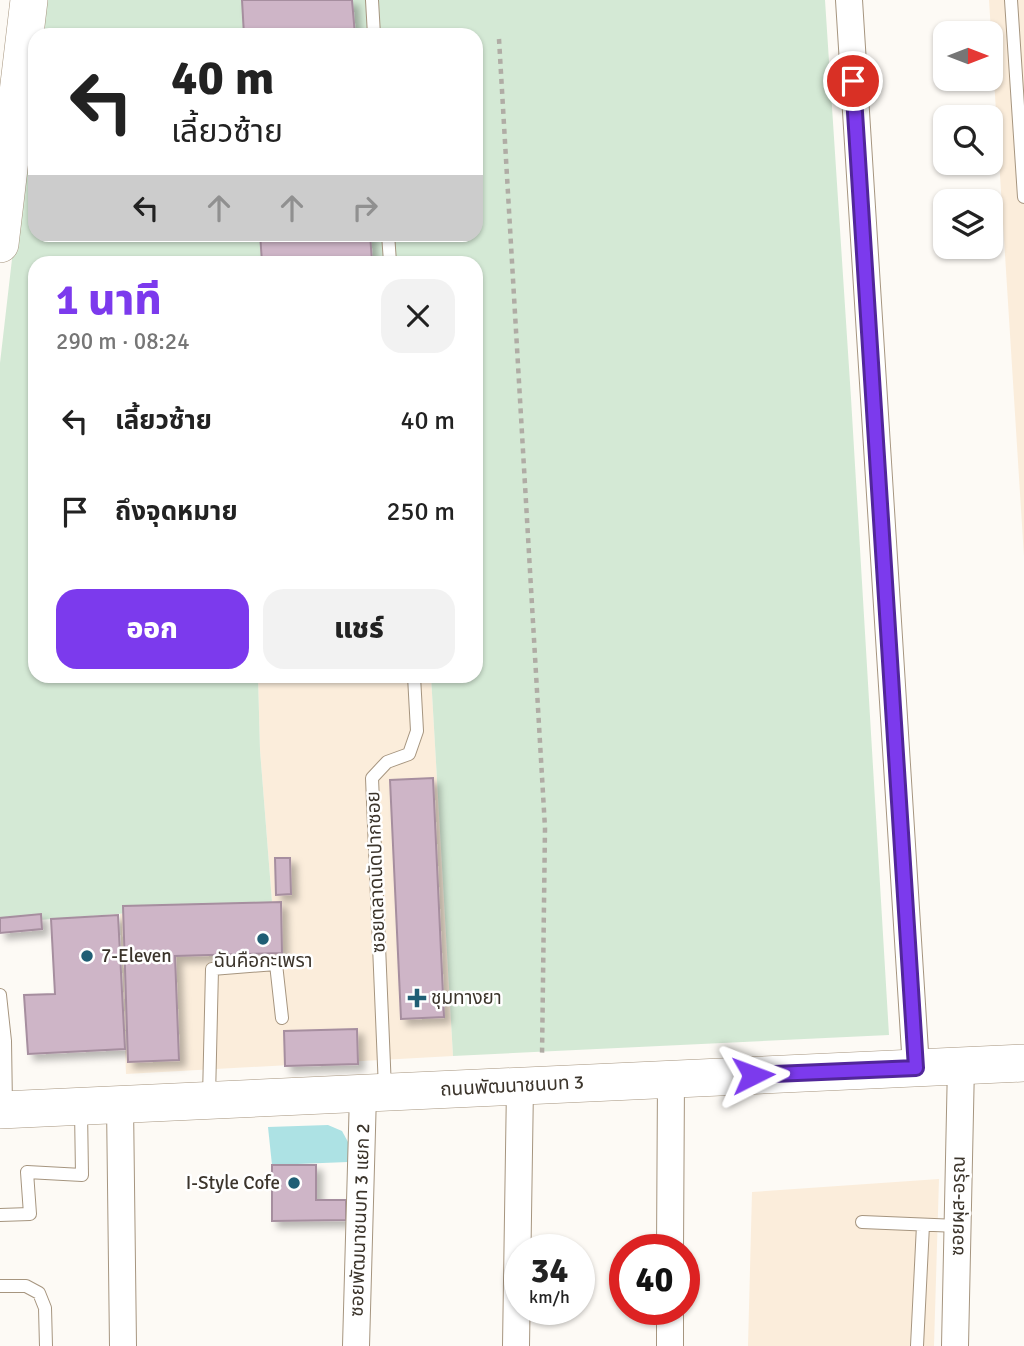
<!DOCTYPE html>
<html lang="th">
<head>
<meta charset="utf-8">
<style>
  :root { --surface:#fff; --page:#f2f2f2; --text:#222; --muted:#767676; --accent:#7c3aed }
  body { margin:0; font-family:Signika,"Noto Sans Thai",sans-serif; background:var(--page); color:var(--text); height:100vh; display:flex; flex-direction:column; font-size:26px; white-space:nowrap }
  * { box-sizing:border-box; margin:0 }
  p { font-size:23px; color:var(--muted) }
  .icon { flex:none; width:38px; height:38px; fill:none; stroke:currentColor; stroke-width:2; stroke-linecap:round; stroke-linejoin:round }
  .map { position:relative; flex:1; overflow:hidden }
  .details { position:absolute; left:28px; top:256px; width:455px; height:427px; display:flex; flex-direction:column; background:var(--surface); border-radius:21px; box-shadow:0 2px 5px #0004 }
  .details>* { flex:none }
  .guide { position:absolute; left:28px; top:28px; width:455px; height:214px; border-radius:21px; box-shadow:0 2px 5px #0004; background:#fff; color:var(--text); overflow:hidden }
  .needle { width:46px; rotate:90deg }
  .tools { position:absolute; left:933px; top:21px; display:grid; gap:14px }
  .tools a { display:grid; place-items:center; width:70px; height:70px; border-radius:14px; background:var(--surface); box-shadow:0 2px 5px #0004; font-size:35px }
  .speed { position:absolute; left:504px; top:1234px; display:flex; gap:14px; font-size:35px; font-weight:700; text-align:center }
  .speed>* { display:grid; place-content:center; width:91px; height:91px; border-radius:50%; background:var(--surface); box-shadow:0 2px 5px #0004; line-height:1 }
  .speed small { font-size:18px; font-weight:400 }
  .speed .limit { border:10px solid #d22; background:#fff; color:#111 }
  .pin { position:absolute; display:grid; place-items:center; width:60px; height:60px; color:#fff; margin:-30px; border:4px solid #fff; border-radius:50%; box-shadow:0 2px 7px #0007 }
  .me { position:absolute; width:77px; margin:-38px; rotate:87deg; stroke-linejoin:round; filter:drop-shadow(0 0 5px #0008) }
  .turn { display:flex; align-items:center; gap:24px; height:147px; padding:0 28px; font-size:32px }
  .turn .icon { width:91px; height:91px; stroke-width:2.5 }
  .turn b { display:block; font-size:49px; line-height:60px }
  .lanes { display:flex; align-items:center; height:66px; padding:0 28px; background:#0003; justify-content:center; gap:35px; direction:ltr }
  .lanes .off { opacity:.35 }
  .round { display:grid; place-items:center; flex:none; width:74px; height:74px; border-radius:21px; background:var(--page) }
  .head { display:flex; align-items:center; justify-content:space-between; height:119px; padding:0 28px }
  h1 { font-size:42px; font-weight:800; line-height:52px; color:var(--accent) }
  .cta { display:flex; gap:14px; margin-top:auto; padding:14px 28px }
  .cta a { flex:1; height:80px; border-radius:21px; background:var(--accent); color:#fff; font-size:28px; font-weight:800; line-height:80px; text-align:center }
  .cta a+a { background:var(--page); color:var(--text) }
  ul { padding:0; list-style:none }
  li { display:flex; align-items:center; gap:21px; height:91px; padding:0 28px }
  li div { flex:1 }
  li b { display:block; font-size:26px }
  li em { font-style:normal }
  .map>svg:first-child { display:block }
</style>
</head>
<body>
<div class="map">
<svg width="1024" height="1346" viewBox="0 0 1024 1346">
  <defs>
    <filter id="shadow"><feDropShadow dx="6" dy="6" stdDeviation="3.5" flood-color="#0004"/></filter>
  </defs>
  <rect width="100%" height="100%" fill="#fdfaf5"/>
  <path fill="#fbeddb" d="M989,0h35v557z
    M258,676h173l22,380 -327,18 -6,-160 152,-12 -12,-152z
    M939,1179l-5,167h-186l4,-154z"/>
  <path fill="#d4e9d5" d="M42,0h783l26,398 38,637 -436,21 -22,-380h45v-414h-441v414h223l2,74 12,152 -272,21v-560l35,-303v174h441v-199h-438z"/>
  <path fill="#ade2e4" d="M328,1125l14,6 6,11v20l-76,3 -4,-38z"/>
  <path fill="#ceb5c7" stroke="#a68e9f" stroke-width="2" filter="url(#shadow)" d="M242,0h110l3,35h-111z
    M260,234h110l2,28h-110z
    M433,778l11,239 -43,2 -11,-239z
    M275,858h15l1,36 -15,1z
    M281,902l1,51 -107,3 4,104 -51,2 -5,-156z
    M41,914l1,15 -42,4v-15z
    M118,915l7,134 -97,5 -4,-59 31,-1 -4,-75z
    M357,1029l1,35 -73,2 -1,-35z
    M272,1165h44v35h30v20l-74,1z"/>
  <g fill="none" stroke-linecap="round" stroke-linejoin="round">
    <defs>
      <path id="lane" d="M372,0l2,35
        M1011,0l13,197
        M388,234l2,28
        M0,995l5,46 1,65
        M385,1089l-13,-311 15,-16 22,-8 8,-23 -3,-55
        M209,1097l3,-128 64,-5 6,54
        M0,1215l30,-1 -3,-42 55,3 -1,-65
        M862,1222l96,4
        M0,1286h26l13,7 6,15 1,38
        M917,1346l6,-121"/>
      <path id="street" d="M849,0l67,1068
        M120,1104l3,242
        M670,1250l1,-171
        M356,1346l7,-252
        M516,1346l4,-260
        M670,1346v-37
        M955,1346l6,-281"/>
      <path id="secondary" d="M0,244l29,-244
        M0,1110l1024,-47"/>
    </defs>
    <use href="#lane" stroke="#a6957f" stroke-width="14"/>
    <use href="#street" stroke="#a6957f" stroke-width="28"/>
    <use href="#secondary" stroke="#a6957f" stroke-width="38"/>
    <path stroke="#b0aca5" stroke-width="4.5" stroke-dasharray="5 5" stroke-linecap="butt" d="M499,39l46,789 -3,228"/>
    <use href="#lane" stroke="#fff" stroke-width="12"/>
    <use href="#street" stroke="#fff" stroke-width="26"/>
    <use href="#secondary" stroke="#fff" stroke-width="37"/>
  </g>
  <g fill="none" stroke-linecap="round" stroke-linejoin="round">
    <defs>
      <path id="route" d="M753,1075l163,-7 -63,-987"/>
    </defs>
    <use href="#route" stroke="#51269a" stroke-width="18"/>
    <use href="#route" stroke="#7c3aed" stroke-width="12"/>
  </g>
  <g fill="#205e75" stroke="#fff" stroke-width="2.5">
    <circle cx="263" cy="939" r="7"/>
    <circle cx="87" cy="956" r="7"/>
    <path d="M413.5 987.5h7v7h7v7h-7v7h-7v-7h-7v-7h7z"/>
    <circle cx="294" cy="1183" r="7"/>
  </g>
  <g text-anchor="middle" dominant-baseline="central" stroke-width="5" stroke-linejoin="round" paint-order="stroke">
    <g font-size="19" fill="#3b342b" stroke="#fff">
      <text transform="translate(376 872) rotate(-92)">ซอยตลาดนัดปากซอย</text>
      <text transform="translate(512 1086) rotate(-3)">ถนนพัฒนาชนบท 3</text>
      <text transform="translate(958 1206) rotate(-89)">ซอยผุส-อรุณ</text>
      <text transform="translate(360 1220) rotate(-88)">ซอยพัฒนาชนบท 3 แยก 2</text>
    </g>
    <g font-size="19" fill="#3b342b" stroke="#fff" text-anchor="start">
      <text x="101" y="956">7-Eleven</text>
      <text x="263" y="961" text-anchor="middle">ฉันคือกะเพรา</text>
      <text x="431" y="998">ชุมทางยา</text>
      <text x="280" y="1183" text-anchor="end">I-Style Cofe</text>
    </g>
  </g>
</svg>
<div class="tools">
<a><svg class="needle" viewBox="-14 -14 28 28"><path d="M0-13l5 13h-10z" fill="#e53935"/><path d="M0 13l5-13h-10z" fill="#767676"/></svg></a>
<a><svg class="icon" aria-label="search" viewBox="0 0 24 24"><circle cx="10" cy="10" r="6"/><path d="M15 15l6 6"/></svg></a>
<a><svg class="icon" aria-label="layers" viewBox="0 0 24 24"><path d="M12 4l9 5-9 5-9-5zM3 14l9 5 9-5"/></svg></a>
</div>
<div class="speed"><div>34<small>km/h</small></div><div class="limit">40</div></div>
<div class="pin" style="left:853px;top:81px;background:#d93025"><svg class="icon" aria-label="arrive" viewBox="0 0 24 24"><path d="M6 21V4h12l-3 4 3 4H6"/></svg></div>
<svg class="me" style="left:753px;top:1075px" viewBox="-20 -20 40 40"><path d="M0-17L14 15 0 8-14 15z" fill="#7c3aed" stroke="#fff" stroke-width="4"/></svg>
<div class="guide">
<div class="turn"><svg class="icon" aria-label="left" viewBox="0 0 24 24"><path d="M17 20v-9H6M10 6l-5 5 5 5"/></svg><div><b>40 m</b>เลี้ยวซ้าย</div></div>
<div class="lanes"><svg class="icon" aria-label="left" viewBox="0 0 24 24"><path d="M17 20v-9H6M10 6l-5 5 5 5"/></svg><svg class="icon off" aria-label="ahead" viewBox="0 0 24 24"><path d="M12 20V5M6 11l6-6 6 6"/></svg><svg class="icon off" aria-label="ahead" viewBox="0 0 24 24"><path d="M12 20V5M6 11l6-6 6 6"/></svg><svg class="icon off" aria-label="right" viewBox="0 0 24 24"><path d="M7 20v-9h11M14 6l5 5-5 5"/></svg></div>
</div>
<section class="details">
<div class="head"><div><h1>1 นาที</h1><p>290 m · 08:24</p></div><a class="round"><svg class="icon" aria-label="close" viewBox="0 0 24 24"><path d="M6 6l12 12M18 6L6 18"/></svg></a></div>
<ul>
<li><svg class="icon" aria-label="left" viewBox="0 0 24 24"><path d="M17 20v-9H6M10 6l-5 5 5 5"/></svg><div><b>เลี้ยวซ้าย</b></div><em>40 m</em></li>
<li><svg class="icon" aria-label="arrive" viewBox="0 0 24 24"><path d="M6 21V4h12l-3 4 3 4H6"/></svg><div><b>ถึงจุดหมาย</b></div><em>250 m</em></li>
</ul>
<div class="cta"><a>ออก</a><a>แชร์</a></div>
</section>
</div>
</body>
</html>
